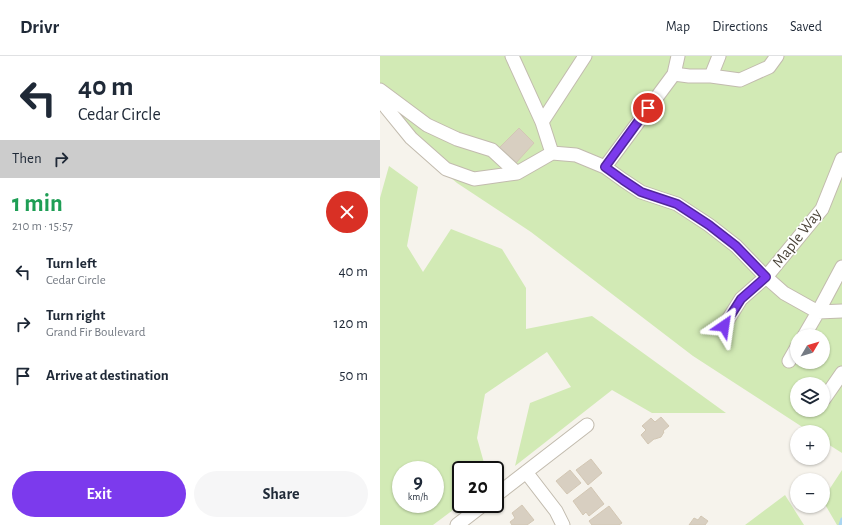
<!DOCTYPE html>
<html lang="en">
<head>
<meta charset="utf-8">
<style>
  :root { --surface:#fff; --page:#f6f6f7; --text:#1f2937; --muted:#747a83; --line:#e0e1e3; --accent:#7c3aed }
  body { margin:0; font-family:"Alegreya Sans",sans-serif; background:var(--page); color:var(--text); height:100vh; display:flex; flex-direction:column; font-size:15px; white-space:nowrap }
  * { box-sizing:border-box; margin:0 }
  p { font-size:13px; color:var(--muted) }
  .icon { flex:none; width:22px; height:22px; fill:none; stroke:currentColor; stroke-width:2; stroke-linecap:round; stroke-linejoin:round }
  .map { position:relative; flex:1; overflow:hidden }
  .details { display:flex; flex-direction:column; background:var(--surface); width:380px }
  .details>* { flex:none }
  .banner { background:#fff; color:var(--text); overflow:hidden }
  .needle { width:26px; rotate:52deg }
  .tools { position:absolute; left:410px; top:273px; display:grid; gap:8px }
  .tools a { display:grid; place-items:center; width:40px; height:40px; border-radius:50%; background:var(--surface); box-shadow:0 1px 3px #0004; font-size:20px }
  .speed { position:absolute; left:12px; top:405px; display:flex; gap:8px; font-size:20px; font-weight:700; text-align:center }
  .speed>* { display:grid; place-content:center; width:52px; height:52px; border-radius:50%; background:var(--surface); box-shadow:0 1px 3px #0004; line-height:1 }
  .speed small { font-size:10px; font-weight:400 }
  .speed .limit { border:2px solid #111; border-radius:6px; background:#fff; color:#111 }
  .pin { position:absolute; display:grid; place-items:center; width:34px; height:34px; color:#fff; margin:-17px; border:2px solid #fff; border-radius:50%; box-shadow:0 1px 4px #0007 }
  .me { position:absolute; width:44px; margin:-22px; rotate:32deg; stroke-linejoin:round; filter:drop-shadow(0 0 3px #0008) }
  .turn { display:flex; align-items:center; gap:14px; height:84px; padding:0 12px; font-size:18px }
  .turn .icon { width:52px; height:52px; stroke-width:2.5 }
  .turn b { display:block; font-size:28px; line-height:34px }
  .then { display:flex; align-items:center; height:38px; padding:0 12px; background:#0003; gap:8px; font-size:15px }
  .round { display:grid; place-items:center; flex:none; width:42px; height:42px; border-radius:21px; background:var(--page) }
  .headline { display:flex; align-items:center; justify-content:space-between; height:68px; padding:0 12px }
  h1 { font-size:24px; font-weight:600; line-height:30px; color:#1e9e55 }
  .button { display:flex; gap:8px; margin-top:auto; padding:8px 12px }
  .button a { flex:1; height:46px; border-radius:24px; background:var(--accent); color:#fff; font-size:16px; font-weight:600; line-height:46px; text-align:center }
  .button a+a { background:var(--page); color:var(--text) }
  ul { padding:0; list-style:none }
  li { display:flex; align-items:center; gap:12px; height:52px; padding:0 12px }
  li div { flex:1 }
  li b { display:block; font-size:15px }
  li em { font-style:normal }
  header { display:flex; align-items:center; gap:24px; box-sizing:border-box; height:56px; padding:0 20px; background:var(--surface); border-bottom:1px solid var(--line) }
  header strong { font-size:19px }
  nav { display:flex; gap:22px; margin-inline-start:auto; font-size:14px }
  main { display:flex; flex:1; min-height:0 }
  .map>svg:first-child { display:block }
</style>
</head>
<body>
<header>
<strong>Drivr</strong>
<nav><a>Map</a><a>Directions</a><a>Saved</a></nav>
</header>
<main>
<section class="details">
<div class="banner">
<div class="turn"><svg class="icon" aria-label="left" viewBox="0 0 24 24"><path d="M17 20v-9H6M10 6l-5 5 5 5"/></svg><div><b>40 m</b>Cedar Circle</div></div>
<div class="then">Then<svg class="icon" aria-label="right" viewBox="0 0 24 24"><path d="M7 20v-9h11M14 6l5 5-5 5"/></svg></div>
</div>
<div class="headline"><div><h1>1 min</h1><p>210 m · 15:57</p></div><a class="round" style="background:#d93025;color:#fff"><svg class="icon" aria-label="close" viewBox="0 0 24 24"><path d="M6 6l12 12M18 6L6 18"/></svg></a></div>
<ul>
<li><svg class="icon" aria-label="left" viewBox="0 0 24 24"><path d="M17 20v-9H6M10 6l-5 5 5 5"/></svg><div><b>Turn left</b><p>Cedar Circle</p></div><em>40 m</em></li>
<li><svg class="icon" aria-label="right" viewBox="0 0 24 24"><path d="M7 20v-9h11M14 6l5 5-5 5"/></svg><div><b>Turn right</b><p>Grand Fir Boulevard</p></div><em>120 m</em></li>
<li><svg class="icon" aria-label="arrive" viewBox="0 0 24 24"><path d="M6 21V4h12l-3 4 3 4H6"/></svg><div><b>Arrive at destination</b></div><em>50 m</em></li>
</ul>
<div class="button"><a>Exit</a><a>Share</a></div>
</section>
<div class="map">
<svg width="462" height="469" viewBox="0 0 462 469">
  <rect width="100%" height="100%" fill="#f6f3ec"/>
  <path fill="#d2eab5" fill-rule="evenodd" d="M0,0h462v397l-19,-12v-9h-13l-117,-76 -162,-124 -74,-49 -51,-43 -26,-31zM417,280h26v26h-26zM417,328h26v26h-26z
    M9,110l29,21 -11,59 16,26 28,-43 51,20 24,39v41l66,-13 134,97h-74l-40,-23 -97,76 15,-63 41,-16 -24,-35 -62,42 -8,44 9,32h-25v34l-28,21h-53v-327zM21,414h34v34h-34z
    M462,414v55h-5l-14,-24v-2z
    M405,439l19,30h-59z"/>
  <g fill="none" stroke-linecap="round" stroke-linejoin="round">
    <path stroke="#a9d4f2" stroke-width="3" d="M460,469l2,-6"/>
  </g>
  <path fill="#d8cfc1" stroke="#d3c7b4" d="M139,72l15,15 -18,20 -17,-15z
    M281,361l8,9 -6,5 1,1 -3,5 -6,2h-1l-6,5 -7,-9 5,-5 -4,-4 9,-8 4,4z
    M211,403l11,14 -14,12 -12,-15z
    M190,414l11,13 -14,11 -11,-13z
    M211,431l13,17 -15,12 -3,-4 -3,3 -10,-14z
    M142,449l12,15 -7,5h-15l-2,-3 5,-4 -3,-5z
    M229,450l13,17 -3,2h-27l-3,-4z
    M321,460l7,5 -3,4h-16l5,-7 4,2z"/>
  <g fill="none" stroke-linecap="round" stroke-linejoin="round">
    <defs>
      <path id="minor" d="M132,0l30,66
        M205,0l-43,66 10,31 24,2 29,12 18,13 18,12 36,12 32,21 27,21 30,31 18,16 34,19 24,-1
        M294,18l15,2h22l29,4 29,-13 8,-11
        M331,20l8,-20
        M0,34l47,35 30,14 35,11 25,23
        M0,44l31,38 35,31 28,10 43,-6 35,-20
        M225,111l69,-93 4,-18
        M344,270l17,-27 25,-22 56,-68 20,-50
        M424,280l14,-24 24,-45
        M409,305l8,-14
        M444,343l18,-26
        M146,416l30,39 7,14
        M115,440l92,-71
        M77,469l27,-21"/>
    </defs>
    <use href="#minor" stroke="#c2bbae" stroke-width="15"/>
    <use href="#minor" stroke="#fff" stroke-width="13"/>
  </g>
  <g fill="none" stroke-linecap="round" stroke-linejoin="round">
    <defs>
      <path id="route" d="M268,52l-43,59 18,13 18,12 36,12 32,21 27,21 30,31 -25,22 -17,27"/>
    </defs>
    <use href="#route" stroke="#51269a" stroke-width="10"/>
    <use href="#route" stroke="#7c3aed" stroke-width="7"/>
  </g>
  <g text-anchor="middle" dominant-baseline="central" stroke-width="3" stroke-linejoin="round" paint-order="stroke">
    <g font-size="16" fill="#4b4439" stroke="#fff">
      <text transform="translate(417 182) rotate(-52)">Maple Way</text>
    </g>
  </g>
</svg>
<div class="tools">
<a><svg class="needle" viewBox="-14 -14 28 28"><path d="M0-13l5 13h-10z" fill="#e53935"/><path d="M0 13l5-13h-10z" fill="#747a83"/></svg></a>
<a><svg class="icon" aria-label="layers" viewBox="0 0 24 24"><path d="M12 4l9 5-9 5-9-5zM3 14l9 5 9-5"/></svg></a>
<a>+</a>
<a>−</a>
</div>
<div class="speed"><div>9<small>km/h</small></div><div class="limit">20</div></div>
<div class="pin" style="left:268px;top:52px;background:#d93025"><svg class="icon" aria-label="arrive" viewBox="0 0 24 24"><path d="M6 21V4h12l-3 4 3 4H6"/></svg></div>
<svg class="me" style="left:344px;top:270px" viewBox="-20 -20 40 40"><path d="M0-17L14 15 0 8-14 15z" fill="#7c3aed" stroke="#fff" stroke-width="4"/></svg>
</div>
</main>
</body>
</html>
